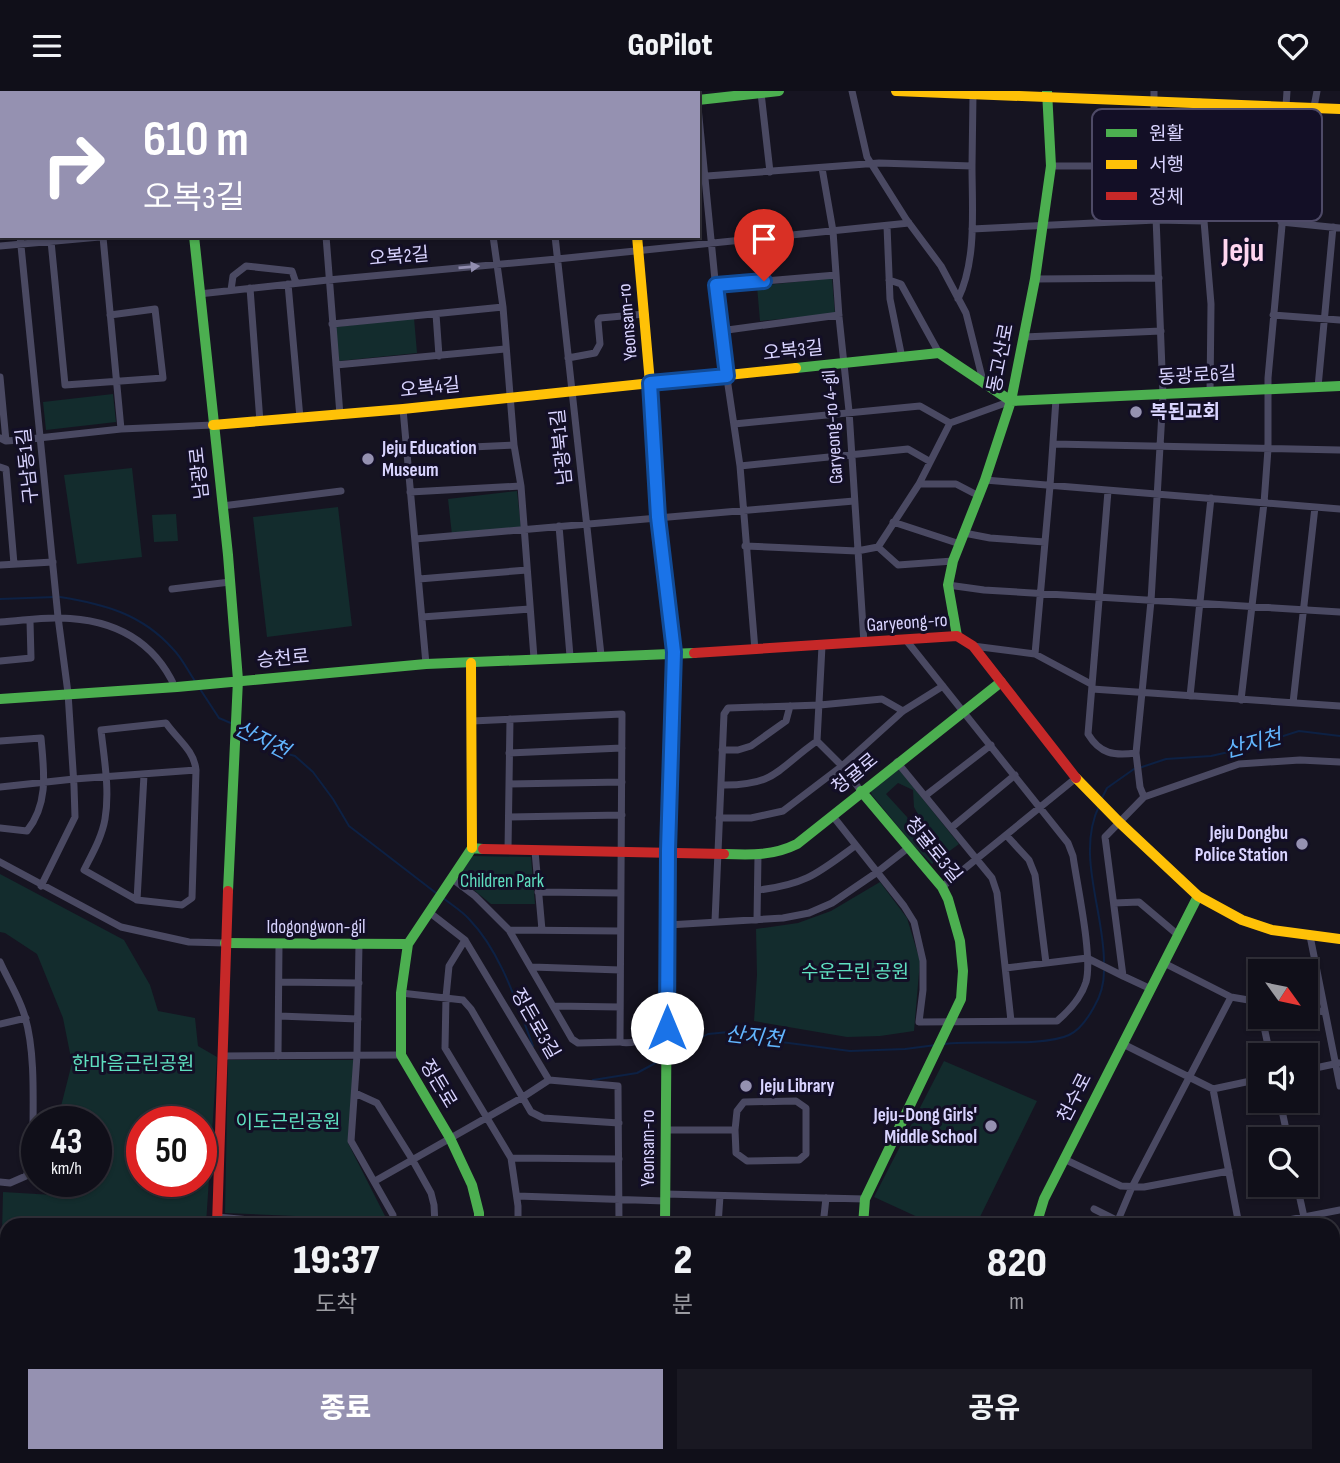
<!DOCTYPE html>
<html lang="ko">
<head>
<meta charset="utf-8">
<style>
  :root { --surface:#100f19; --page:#191822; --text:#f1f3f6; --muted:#9c9ca2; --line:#302f38; --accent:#9591b1 }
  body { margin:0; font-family:"Sofia Sans Condensed","Noto Sans KR",sans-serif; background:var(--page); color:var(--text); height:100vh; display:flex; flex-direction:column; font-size:26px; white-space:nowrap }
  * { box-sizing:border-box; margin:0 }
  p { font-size:23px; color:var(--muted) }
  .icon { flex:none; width:38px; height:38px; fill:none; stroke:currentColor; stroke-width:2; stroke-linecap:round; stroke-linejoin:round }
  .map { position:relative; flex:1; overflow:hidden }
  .details { position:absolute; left:0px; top:1127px; width:1340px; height:245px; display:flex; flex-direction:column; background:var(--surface); border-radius:21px 21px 0 0; box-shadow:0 2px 5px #0004,0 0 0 2px var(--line) }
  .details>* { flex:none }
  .guide { position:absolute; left:0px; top:0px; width:700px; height:147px; box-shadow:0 2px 5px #0004,0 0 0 2px var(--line); background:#9591b1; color:#fff; overflow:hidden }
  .needle { width:46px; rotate:123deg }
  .tools { position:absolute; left:1248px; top:868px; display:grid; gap:14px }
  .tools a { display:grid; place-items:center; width:70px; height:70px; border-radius:0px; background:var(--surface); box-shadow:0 2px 5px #0004,0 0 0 2px var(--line); font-size:35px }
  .speed { position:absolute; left:21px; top:1015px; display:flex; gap:14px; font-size:35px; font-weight:700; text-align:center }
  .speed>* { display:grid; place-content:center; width:91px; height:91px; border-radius:50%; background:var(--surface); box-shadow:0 2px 5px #0004,0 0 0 2px var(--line); line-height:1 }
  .speed small { font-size:18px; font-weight:400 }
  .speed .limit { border:10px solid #d22; background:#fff; color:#111 }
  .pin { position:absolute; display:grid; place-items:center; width:60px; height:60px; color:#fff; margin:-72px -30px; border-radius:50% 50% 50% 0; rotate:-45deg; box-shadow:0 0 7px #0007 }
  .pin .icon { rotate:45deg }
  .me { position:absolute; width:77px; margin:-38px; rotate:0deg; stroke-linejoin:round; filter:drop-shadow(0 0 5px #0008) }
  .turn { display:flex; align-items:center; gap:24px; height:147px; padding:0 28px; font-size:32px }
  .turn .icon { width:91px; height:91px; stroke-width:2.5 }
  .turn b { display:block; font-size:49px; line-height:60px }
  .eta { display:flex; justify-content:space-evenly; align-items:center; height:119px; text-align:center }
  .eta b { font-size:42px; font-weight:800; line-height:49px }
  .button { display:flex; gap:14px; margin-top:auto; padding:14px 28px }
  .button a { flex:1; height:80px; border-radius:0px; background:var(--accent); color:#fff; font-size:28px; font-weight:800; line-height:80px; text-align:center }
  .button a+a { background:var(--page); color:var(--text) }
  header { display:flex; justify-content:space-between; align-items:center; height:91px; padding:0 28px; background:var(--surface); font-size:32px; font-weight:800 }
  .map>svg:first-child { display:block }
</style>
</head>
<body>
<header><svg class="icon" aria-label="menu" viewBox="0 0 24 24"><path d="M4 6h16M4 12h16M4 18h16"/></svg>GoPilot<svg class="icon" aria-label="heart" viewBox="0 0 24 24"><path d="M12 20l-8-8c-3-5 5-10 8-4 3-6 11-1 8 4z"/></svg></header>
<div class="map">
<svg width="1340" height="1372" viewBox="0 0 1340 1372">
  <rect width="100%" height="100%" fill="#161421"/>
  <path fill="#132c2d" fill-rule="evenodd" d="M832,187l3,36 -75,7 -3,-35z
    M414,227l3,35 -78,8 -4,-34z
    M113,303l3,28 -70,8 -3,-28z
    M132,377l10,89 -65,7 -13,-89z
    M517,400l4,36 -69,8 -4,-36z
    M338,416l14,119 -85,11 -14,-120z
    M176,423l2,27 -24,1 -2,-27z
    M897,676l62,77 -27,20 -17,-17 -43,-52 -2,-6zM898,692l15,7 1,17 14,25 -8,6 -13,-21 -21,-23z
    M471,765l60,1 4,47h-44l-33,-27z
    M0,783l124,66 26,45 8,26 37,7 3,28 19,11 -11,167 -199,1v91h-7l3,-124 67,4 -11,-15h37v-59h-39l15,-59 -9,-45 -26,-64 -32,-21 -5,-1zM142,1031h59v59h-59z
    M880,791l27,36 13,43 -6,70 -34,5 -33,1 -93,-16 3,-46 -1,-46 42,-6 33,-12z
    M228,969h126l-6,83 39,77 -162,-7z
    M944,970l93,40 -61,124h-41l-61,-28z"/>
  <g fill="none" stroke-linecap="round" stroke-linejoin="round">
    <path stroke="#0d2144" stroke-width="2" d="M60,506c44,7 82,17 113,52 9,9 15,22 22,32
      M0,508l55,-2
      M200,598l19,29 14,6
      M241,637l12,5 21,17 21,6 18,16 20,27 16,27 87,67
      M1139,677l27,-9 45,-3 35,-8 53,-17 41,5
      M1102,707l5,-10 27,-19
      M1099,715c-23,48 5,105 5,156
      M443,807c9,7 19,13 26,21 32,33 48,85 64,127
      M945,953c31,-4 99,3 124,-9 11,-5 19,-17 25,-28 6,-10 10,-24 10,-36
      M672,963l36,-20 21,-2 30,7 91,12 55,-2 31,-4
      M593,989l44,-7 24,-13"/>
    <path stroke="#4a4962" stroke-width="7" d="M1,0l1,8
      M423,0v2
      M541,0v2
      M696,0l1,2
      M852,0l15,66 39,62 35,47 25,47 18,72
      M761,2l9,79
      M1200,11l4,119 7,83 -1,89
      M1286,15l1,-15
      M698,16l22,224 20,135 15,184
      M1314,16l3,-16
      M972,75l1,-71
      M1051,75h103
      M822,77l11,63 6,86 10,94 15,232
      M707,85l172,-13 93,3c0,42 5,94 -14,133
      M1281,131l59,6
      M887,135l3,73 12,59
      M972,138l184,-9 48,1
      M20,145l38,381 10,76 6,93 1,31 -34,69
      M326,145l14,179
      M493,145l10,71 11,138 7,41 13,172
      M555,145l46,419
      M103,146l18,192
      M51,150l14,144 98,-7 -8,-69 -45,6
      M0,155l111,-10
      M1035,188l124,-1
      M889,189l12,4 38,69
      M288,193l12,134
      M716,194l120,-10
      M250,197l10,134
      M231,199l2,-14 13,-10 46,5 4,12
      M199,203l129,-14 229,-21 352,-36
      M436,223l3,42
      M1273,224l67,5
      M332,233l171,-17
      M720,240l119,-16
      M1024,246l137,-6
      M568,267l27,-5 5,-9 -2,-23 2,-3 45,-4
      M336,274l169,-16
      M0,286l6,64
      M1318,296l15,-160
      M403,318l23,255
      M950,332l-31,61 -41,63 20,18 55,-4
      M734,333l186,-18 30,17 61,-22
      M0,347l6,3 14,-1 101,-11 92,-4
      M1053,353l287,6
      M406,359l108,-5
      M740,375l168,-17 21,12
      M0,376l6,2 8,95
      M985,389l355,29
      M919,393h37l23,12
      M1108,400l-20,243c12,20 26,22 48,19
      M410,401l111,-6
      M222,415l119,-15
      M893,431l67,22
      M559,435l11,130
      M964,442l26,5 55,4
      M415,448l439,-38
      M745,455l112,5 21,-4
      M0,474l53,-3
      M419,488l108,-9
      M948,494l36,5 356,22
      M172,498l58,-7
      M422,526l108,-8
      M0,531c20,-1 41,-5 60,-4 53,1 93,21 115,69
      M973,555l62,8 56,30
      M1035,563l15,-168 6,-87
      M0,570l31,-3 -1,-37
      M1092,598l248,17
      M1190,605l21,-198
      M1241,609l23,-197 4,-54v-71l25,-272
      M1293,612l22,-196
      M166,632c11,16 28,27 30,47l-4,128 -10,7 -45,-5 -53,-30c8,-16 18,-33 21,-51 5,-29 -1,-61 -4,-89z
      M0,650l41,-3c3,33 8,65 -14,93l-27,-3
      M817,650l25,25 19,25
      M722,659h16l13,-4 35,-25 4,-15
      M509,662l113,-5
      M897,671l95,116 5,15 14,128
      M509,693l113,-2
      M721,694c55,1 56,-16 96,-44l5,-95
      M0,696l74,-8 122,-9
      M925,705l66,-51
      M1144,706l-4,-10 -4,-34 15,-152 12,-206 -9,-229v-75
      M832,724l72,91 10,16 9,39v29l-4,32 138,-1c13,-11 24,-23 29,-39 7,-25 -9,-97 -13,-126l-5,-13 -162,-203
      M509,726l113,-2
      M719,727h32l32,-7 59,-45 61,-55 40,-25
      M951,737l64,-53
      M1006,744l23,25 6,15 11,88
      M508,759l2,-131
      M535,760l7,79
      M0,771l121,65 68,15 36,1
      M451,787l24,18 34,34 63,109 6,4 42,-1 2,-328 -150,7
      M942,796l134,-109
      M759,799c48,-6 59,-17 96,-44
      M538,801l83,1
      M137,809l7,-125
      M1114,812l25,-1 39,33
      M429,821l36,28 84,140 69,6 1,139
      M757,829l1,-65
      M715,830l9,-207 4,-6 92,-3 62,-6 21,12
      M668,834l115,-7 26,-5 23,-10 44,-30 32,-25
      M509,839l111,1
      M1310,845l30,150
      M465,849l-16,26 -3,31 -1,51 66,110 7,48v19
      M359,853l-2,111 -6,86 42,74v10
      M0,871c8,18 20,36 25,55 12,40 7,100 8,142l-7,17 -16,7 -10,-1
      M1164,872l67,34 29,5
      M532,876l88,3
      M1006,877l81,-10 36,18
      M279,891l80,1
      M1151,898l-28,-13 -18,-139 39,-40 95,-33 61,-4 40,2
      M401,902l62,7 8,9 60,103 12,6 76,5
      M554,915l66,1
      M1306,918l19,3
      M279,925l79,3
      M1262,926l8,38
      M0,933l26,-6
      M620,951c14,4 33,-8 47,-13
      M1123,953l90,45 47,-10
      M224,965l177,-1
      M278,965l1,-111
      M1306,979l33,-7
      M1213,998l26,136
      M355,1002l22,10 35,56 19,34 3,12 1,20
      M1280,1010l8,38
      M665,1039h70l1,23 11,8 52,-1 7,-6v-46l-10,-7 -52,1 -7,9 -2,19
      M511,1067l108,1
      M1064,1068l57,27 23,1 85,-16
      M375,1090l148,-84 26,-17
      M1297,1094l7,32
      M665,1103l200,5
      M517,1105l148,5
      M1094,1118l24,12
      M217,1126l55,5 -1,2
      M272,1131l75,3
      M718,1134l2,-29
      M823,1134l3,-27
      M1116,1134l16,-38 99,-190
      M1262,1134l78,-15
      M1334,1181l6,-2
      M1334,1269l6,2
      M0,1363l7,1
      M12,1365c24,4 47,5 71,0
      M174,1365l6,7
      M715,1365v7
      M268,1372l1,-7
      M393,1372v-7
      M436,1372v-7
      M521,1372v-7
      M619,1372v-7
      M813,1372v-7
      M895,1372v-7
      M935,1372v-7
      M1148,1372l2,-7
      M1266,1372l1,-7
      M1330,1372l1,-7"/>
    <path stroke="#4caf50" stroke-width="10" d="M591,2l1,-2
      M698,9l81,-9
      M194,145l34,319 10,125 -10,211
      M796,277l143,-15 72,48 329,-15
      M957,545l-9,-51 5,-24 32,-81 26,-79 24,-122 16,-113 -4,-75
      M0,608l177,-12 249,-23 268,-11
      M861,700l81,96 6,12 12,42 3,30 -2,28 -96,200 -2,26
      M724,763c27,1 49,2 73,-10l204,-162
      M225,852l183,1
      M479,1134v-12l-7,-28 -22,-47 -49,-83v-62l7,-49 64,-96 11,1
      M665,1134l3,-374 5,-210
      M1036,1134l8,-26 154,-303
      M0,1234h7
      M215,1365v7
      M850,1365v7
      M1071,1365l1,7"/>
    <path stroke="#ffc107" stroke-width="10" d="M618,0v2
      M896,0l444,18
      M0,72h2
      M637,145l13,147 8,134 15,124
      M213,334l190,-16 393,-41
      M471,572l1,185
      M1076,687l43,44 79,74 44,24 30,10 68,9
      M1334,1350l6,2
      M474,1365v7"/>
    <path stroke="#c62828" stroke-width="10" d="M177,0v2
      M654,0l4,2
      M0,86h2
      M694,562l263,-17 16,10 103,132
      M483,758l241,5
      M217,1134l11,-334
      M662,1365v7"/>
  </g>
  <defs><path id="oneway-solid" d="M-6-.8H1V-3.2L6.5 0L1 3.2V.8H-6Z" transform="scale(1.75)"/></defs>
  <use fill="#928eb0" href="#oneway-solid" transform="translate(469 176) rotate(-5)"/>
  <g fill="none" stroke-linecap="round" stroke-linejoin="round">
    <defs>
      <path id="route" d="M667,937l1,-177 6,-199 -16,-135 -8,-134 77,-7 -11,-91 48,-4"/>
    </defs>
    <use href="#route" stroke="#114b97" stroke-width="18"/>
    <use href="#route" stroke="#1a73e8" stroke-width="12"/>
  </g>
  <g fill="#9591b1" stroke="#130f26" stroke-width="2.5">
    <circle cx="1136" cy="321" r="7"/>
    <circle cx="368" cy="368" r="7"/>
    <circle cx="1302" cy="753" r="7"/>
    <circle cx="746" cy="995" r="7"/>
    <circle cx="991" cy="1035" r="7"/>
  </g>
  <g text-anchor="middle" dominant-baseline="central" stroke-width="6" stroke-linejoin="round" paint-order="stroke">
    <g font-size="19" fill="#d9d4ff" stroke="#130f26">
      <text transform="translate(399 166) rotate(-5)">오복2길</text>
      <text transform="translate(628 231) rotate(-95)">Yeonsam-ro</text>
      <text transform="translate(793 260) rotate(-6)">오복3길</text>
      <text transform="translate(1001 267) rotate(-79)">동고산로</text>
      <text transform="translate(1197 285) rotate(-3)">동광로6길</text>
      <text transform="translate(430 297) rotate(-6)">오복4길</text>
      <text transform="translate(833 336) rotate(-94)">Garyeong-ro 4-gil</text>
      <text transform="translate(562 356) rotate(-96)">남광북1길</text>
      <text transform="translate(28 375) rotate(-96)">구남동1길</text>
      <text transform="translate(200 382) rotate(-96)">남광로</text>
      <text transform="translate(907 532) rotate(-4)">Garyeong-ro</text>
      <text transform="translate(283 568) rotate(-5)">승천로</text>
      <text transform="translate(855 683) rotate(-39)">청귤로</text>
      <text transform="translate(933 759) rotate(51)">청귤로3길</text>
      <text x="316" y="836">Idogongwon-gil</text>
      <text transform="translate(535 933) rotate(60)">정든로3길</text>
      <text transform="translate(438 993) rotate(59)">정든로</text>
      <text transform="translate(1075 1007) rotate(-63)">천수로</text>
      <text transform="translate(648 1057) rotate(-90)">Yeonsam-ro</text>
    </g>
    <g font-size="19" font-weight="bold" fill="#d9d4ff" stroke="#130f26" text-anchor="start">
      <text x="1150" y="321">복된교회</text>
      <text x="382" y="357">Jeju Education<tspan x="382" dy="22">Museum</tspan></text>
      <text x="1288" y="742" text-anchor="end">Jeju Dongbu<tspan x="1288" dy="22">Police Station</tspan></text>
      <text x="760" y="995">Jeju Library</text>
      <text x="977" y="1024" text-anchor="end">Jeju-Dong Girls'<tspan x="977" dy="22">Middle School</tspan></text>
    </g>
    <g font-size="19" fill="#5fe0c0" stroke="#130f26">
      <text x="502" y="790">Children Park</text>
      <text x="855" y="881">수운근린 공원</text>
      <text x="133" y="973">한마음근린공원</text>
      <text x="288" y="1031">이도근린공원</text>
    </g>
    <g font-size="21" font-style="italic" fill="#62b6ff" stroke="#130f26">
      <text transform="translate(262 649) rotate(27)">산지천</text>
      <text transform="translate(1253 653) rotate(-15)">산지천</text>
      <text transform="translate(754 946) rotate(6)">산지천</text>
    </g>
    <g font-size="33" font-weight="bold" fill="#ffd6f0" stroke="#130f26">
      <text x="1243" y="160">Jeju</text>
    </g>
  </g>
  <rect x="1092" y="18" width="230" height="112" rx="10" fill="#130f26" stroke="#4e4a67" stroke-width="2"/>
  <rect x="1106" y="38" width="31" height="8" fill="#4caf50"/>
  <rect x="1106" y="69" width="31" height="9" fill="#ffc107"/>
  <rect x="1106" y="101" width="31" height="8" fill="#c62828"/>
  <g font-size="19" fill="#d9d4ff">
    <text x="1149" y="49">원활</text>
    <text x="1149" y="80">서행</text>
    <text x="1149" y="112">정체</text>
  </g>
</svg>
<div class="tools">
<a><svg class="needle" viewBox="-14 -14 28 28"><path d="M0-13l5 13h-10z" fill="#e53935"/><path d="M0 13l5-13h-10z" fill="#9c9ca2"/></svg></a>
<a><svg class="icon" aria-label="sound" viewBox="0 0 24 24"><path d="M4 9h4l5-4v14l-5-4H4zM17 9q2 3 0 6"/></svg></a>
<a><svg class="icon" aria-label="search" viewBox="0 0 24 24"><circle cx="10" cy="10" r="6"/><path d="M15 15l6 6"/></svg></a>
</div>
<div class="speed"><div>43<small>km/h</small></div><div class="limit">50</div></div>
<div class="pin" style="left:764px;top:190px;background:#d93025"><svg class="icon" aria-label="arrive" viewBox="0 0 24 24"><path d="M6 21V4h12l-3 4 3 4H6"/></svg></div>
<svg class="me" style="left:667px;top:937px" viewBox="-20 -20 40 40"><circle r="19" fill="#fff"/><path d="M0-13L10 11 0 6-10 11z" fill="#1a73e8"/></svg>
<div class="guide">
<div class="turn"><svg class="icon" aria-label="right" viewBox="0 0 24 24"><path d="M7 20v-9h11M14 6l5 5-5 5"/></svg><div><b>610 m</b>오복3길</div></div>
</div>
<section class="details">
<div class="eta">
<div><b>19:37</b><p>도착</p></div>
<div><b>2</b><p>분</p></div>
<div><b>820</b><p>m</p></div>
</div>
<div class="button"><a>종료</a><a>공유</a></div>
</section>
</div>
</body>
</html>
